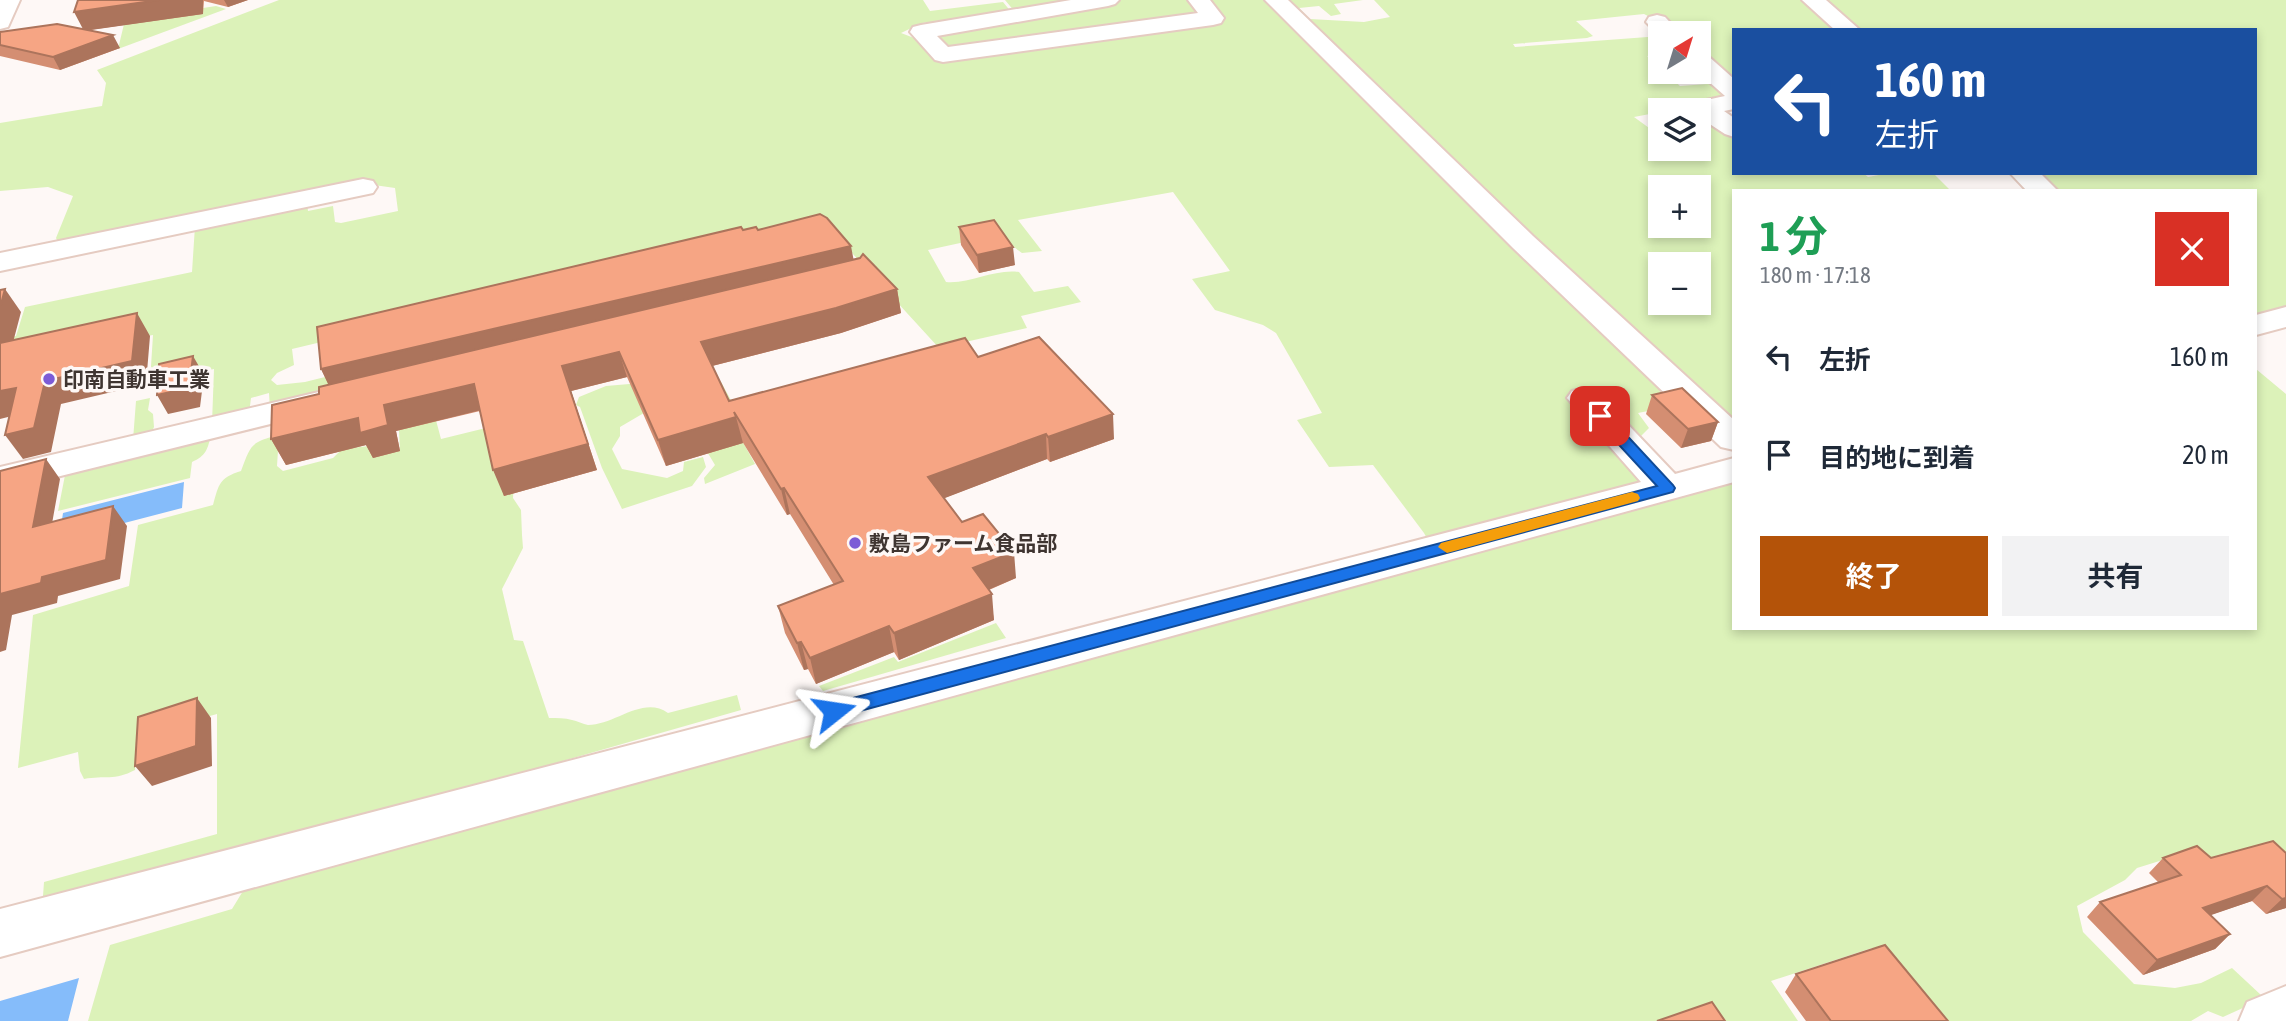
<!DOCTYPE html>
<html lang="ja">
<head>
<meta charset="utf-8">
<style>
  :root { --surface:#fff; --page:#f2f2f3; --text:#1f2937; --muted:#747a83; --accent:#b45309 }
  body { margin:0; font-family:"Asap Condensed","Noto Sans JP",sans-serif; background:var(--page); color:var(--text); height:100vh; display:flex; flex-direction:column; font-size:26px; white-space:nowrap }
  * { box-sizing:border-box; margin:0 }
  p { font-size:23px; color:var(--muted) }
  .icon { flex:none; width:38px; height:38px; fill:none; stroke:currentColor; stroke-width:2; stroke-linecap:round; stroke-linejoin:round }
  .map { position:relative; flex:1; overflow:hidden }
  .side { position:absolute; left:1732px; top:189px; width:525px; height:441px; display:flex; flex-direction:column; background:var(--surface); border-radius:0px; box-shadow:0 4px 10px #0003 }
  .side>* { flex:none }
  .top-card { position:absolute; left:1732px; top:28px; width:525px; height:147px; border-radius:0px; box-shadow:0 4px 10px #0003; background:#1a4fa0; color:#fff; overflow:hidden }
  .needle { width:46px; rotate:38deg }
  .buttons { position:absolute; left:1648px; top:21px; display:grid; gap:14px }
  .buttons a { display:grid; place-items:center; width:63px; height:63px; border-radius:0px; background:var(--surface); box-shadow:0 4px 10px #0003; font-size:35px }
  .pin { position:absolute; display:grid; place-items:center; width:60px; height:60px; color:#fff; margin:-30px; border-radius:14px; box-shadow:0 4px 10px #0006 }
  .me { position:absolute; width:77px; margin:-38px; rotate:75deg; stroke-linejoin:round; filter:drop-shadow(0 0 5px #0008) }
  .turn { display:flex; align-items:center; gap:24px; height:147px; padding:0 28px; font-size:32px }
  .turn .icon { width:91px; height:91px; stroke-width:2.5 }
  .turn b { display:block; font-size:49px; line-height:60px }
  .round { display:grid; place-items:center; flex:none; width:74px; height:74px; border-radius:0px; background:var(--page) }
  .headline { display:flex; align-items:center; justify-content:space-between; height:119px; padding:0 28px }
  h1 { font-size:42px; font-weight:700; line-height:52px; color:#1e9e55 }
  .action { display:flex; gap:14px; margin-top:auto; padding:14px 28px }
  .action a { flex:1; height:80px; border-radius:0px; background:var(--accent); color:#fff; font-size:28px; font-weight:700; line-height:80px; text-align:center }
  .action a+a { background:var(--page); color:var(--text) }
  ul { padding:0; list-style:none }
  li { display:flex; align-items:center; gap:21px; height:98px; padding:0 28px }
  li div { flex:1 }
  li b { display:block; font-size:26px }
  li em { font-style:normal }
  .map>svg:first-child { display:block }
</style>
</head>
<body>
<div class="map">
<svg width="2286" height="1021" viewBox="0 0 2286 1021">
  <rect width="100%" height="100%" fill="#fef8f6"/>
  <path fill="#dcf2b9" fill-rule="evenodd" d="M279,0h644l7,11 73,-9 9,11 -90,10 -21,10 21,8 93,-29 -10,-12h358l-29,4 7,10 -10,2 -12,-10 -20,2 11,11 54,3 26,-5 -16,-17h912v311l-30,6v-126h-204l-21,-18h225v-143h-522v56l-35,-29v-24h-27l-14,-12 -14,-7 -68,7 17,15 -6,2 -74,6 2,3 146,-11v19l-14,1 14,12v4h4l15,14 41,-3 13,11v4l-100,19 22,16 5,-1v17h38v-24l22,-1 13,9v40h129l5,4 22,-4h43l18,18h-217v240l-70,-65 24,37 -50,10 11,15 -9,9 12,45 -25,21 107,-28v153h522v-259l30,25v486l-90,-13 -14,-13 -45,14 -12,12 -48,26 6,26 51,52 41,4 26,-5 31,-15 29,27 -5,7 -33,15 -15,-6 -17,10h-244l-38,-47 -37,-26 -101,33 27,40h-1710l22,-76 122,-36 11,-18 1196,-331 -15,-27 -51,-68 -44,2 -32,-47 25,-7 -46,-80 -13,-8 -48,-15 -23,-31 38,-8 -57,-79 -155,28 24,31 -20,2 -25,-18 -69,15 18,32c25,2 47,-13 73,-10l15,20 34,-6 13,16 -60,14 6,12 -88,20 -87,-95 -90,-16 -470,112 2,16 -17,8 -6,7 6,5 28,-3 36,-9 15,14 -86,22 -1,-16 -18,5 -2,16 -37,9 2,-54 -64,13 3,-47 -153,27v-23l16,-3 9,-29 167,-35 3,-46 112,-23 1,8 25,-5 2,16 6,1 57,-12 -3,-23 -28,-4 -307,62 -4,-8 17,-42 -25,-9 -48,4v-68l102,-17 4,-23 -9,-13zM1661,187h38v39h-38zM1661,264h38v39h-38z
    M216,6l10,3 -108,40 7,-29z
    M490,368l24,111 -1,19 8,12 1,25 1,13 -21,41 12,51 9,1 26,77c8,0 16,0 23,2 5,1 11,4 16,5 27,0 55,-30 80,-12l69,-18 4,15 -699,200 2,-28 173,-48v-120l-79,22 -3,34c-21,11 -30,5 -51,9l-4,-8 -2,-19 -60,16 15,-153 96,-29 9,-61 75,-20c6,-21 6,-27 28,-34 10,-27 10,-29 38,-36l-2,31 6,5 50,-13 9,-9 27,-3 31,5 -2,-41 35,-1 8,30 53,-13z
    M721,382l22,40 -9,4 21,38 -50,20 -1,-6 11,-13 -12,-20 8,-60z
    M641,383l8,27 -29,17v9l-8,13 10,20 45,9 16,-7 1,-9 19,-5 3,10 -14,19 -70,23 -20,-41 -22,-61 -4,-2 3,-8 27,-11z
    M150,398l-2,12 5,4 1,13 -4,9 -17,4 3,-39z
    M211,434c-3,15 -5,22 -19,28l-2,16 -132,33 8,-41z
    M996,623l10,15 -183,53 -4,-5 75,-29 4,5z"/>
  <path fill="#85bcfa" d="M184,482l-2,26 -123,32 4,-27z
    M79,978l-11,43h-68v-20z"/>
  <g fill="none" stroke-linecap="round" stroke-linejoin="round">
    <defs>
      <path id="minor" d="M1071,0h48l-4,4 -7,2 -171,30 11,11 250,-34 -10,-13h22l14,18 -3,5 -8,2 -270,37 -8,-2 -25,-28 3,-5 8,-2z
        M1265,0h23l245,236 201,184v30l-13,-3 -208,-199z
        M1802,0h24l34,30h-25z
        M1657,15l8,2 15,16h-19v4l-15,-15 3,-5z
        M1699,53l8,2 27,24v30l-10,2 10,7v19l-9,-3 -26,-17v-7h-5l3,-8 28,-6 -27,-24z
        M2010,173h30l18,18h-31z
        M363,179l10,2 4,6 -4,6 -373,78v-18z
        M2286,307v20l-30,8v-20z
        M1584,388l12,3 79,83 59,-16v24l-1734,475v-48l1641,-427 -74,-84 5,-7z
        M323,391l12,3 5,7 -5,7 -335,83v-24z
        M2286,986v35h-47l8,-19z"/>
      <path id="major" d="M0,0h20l-12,27 -8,2z"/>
    </defs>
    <use href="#minor" stroke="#e5cbc1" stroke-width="4"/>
    <use href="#major" stroke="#e5cbc1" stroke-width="4"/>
    <use href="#minor" fill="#fff" fill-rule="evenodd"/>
    <use href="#major" fill="#fff" fill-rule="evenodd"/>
  </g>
  <path fill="#d48e72" d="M78,0h170l-20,7 -24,-6 -1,13 -114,16 31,18 -60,22 -60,-14v-24l84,-3z
    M959,227l56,38 -36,8 -18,-28z
    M743,230h15l96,29 43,30 4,24 -60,20 -129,33 17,35 249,-44 136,82 -64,23 -3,-3 -103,39 18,24 54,56 -27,12 5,30 -95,40 -5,-8 -78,32 -8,-15 -4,1 -19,-37 -7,-27 56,-21 -44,-71 -3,1 -45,-74 1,2 -77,23 -39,-89 -56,14 26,79 -93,26 -24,-85 -84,20 4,20 -27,7 -7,-13 -80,20 -15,-26 58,-54 -8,-16z
    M1652,395l66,27 -7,19 -30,7 -35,-34z
    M2286,853v55l-20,6 -14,-13 -42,14 20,19 -15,15 -72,26 -56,-58 13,-15 59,-19 -10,-10 14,-15h48z
    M1796,974l152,47h-142l-21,-29z"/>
  <path fill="#ac745c" d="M159,0h44v14l-119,17 -10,-19z
    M224,0h24l-20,7z
    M113,35l7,13 -60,22 -7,-13z
    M851,246l3,16 -525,124 -8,-17z
    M1013,247l2,18 -36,8 -2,-18z
    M5,289l16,23 -15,57 -6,-9v-52z
    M897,289l4,24 -60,20 -133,34 -7,-25z
    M137,313l13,23 -4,48 -85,20 -10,48 -28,7 -18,-24 40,-54z
    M619,352l8,25 -56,14 26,79 -93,26 -11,-26 69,-104z
    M193,356l11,19 -4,32 -32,7 -11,-19z
    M474,384l11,25 -89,22 4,20 -27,7 -7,-13 -80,20 -15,-26 87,-21 26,-13z
    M16,388l16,23 -32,8v-28z
    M1113,414l1,25 -64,23 -2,-25z
    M736,417l7,26 -77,23 -8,-26z
    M1718,422l-7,19 -30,7 7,-19z
    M1046,434l1,25 -115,44 -4,-26z
    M46,459l14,20 -12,67 -15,-19z
    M784,488l6,26 -3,1 -6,-26z
    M113,506l14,20 -7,53 -62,17 -1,7 -45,12 -6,35 -6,2v-58l42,-17z
    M1014,552l2,26 -40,17 -3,-27z
    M992,594l2,26 -95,40 -5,-27z
    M889,626l5,26 -78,32 -6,-26z
    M801,642l7,27 -4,1 -7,-27z
    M197,698l14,20 1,48 -60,20 -17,-20z
    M2267,886l-15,15 -64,22 15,-15z
    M2286,898v10l-20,6 16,-15z
    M2230,934l-15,15 -72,26 14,-15z"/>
  <path fill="#f6a584" stroke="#ac745c" stroke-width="2" d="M78,0h81l-85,12z
    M57,24l56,11 -60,22 -53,-12v-13z
    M820,214l7,4 24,28 -530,123 -4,-42 424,-100 2,3 13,-3 2,3z
    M994,220l19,27 -36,8 -18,-28z
    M863,254l34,35 -61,19 -135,34 28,59 236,-63 13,19 61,-20 74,77 -65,23 -2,-3 -118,43 34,45 21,-8 31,38 -41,16 19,26 -98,39 -5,-7 -79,32 -9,-16 -4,1 -19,-37 65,-25 -59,-93 -3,1 -47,-77 2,5 -78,23 -39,-88 -57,14 26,78 -95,26 -19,-86 -90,21 4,20 -28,8 -2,-15 -87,21 1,-34 47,-11v-7l541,-129z
    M5,289l-5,19v-18z
    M137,313l-5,48 -87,20 -11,47 -29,7 11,-47 -16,3v-48z
    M193,356l-4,32 -32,7 2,-31z
    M1682,388l36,34 -30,7 -36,-34z
    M46,459l-13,68 80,-21 -7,54 -64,17 -1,6 -41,11v-123z
    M197,698l-1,48 -61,20 3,-49z
    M2273,841l13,12v45l-4,1 -15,-13 -64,22 27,26 -73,26 -57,-58 81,-27 -18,-17 34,-12 14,12z
    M1885,945l63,76h-117l-35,-47z
    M1712,1002l13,19h-68z"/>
  <path fill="#1a73e8" stroke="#114b97" stroke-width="2" d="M1600,412l6,1 67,72 2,3 -2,4 -839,226 -7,-2 -3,-5 3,-5 7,-3 823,-217 -62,-67 -2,-3z"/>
  <path fill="#f59e0b" d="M1632,492l6,2 2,4 -2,3 -191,52 -9,-6 3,-4z"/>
  <g fill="#7c5bd6" stroke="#fef8f6" stroke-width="2.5">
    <circle cx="49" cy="379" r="7"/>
    <circle cx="855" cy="543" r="7"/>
  </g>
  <g text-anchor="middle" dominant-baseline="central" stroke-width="7" stroke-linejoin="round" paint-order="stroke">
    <g font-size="21" font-weight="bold" fill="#3f3531" stroke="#fef8f6" text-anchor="start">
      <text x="63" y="379">印南自動車工業</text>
      <text x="869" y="543">敷島ファーム食品部</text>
    </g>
  </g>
</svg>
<div class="buttons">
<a><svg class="needle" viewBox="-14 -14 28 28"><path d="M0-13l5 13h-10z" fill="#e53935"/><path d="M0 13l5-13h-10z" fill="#747a83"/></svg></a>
<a><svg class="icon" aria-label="layers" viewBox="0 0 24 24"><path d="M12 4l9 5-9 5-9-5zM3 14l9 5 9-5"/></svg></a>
<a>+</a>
<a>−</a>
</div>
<div class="pin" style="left:1600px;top:416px;background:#d93025"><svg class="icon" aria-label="arrive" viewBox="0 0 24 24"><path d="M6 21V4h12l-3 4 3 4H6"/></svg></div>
<svg class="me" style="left:834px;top:711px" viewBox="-20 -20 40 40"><path d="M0-17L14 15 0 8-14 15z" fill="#1a73e8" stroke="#fff" stroke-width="4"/></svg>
<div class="top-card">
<div class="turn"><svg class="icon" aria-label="left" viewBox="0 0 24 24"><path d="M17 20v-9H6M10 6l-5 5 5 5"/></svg><div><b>160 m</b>左折</div></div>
</div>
<section class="side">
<div class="headline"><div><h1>1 分</h1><p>180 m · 17:18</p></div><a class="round" style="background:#d93025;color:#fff"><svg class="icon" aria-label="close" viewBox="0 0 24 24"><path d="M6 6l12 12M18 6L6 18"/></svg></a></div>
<ul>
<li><svg class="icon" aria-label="left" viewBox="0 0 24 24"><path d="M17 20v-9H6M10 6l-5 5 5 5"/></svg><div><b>左折</b></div><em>160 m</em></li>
<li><svg class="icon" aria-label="arrive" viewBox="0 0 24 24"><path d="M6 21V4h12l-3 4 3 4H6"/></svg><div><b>目的地に到着</b></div><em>20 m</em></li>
</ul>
<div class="action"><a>終了</a><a>共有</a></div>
</section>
</div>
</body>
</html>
